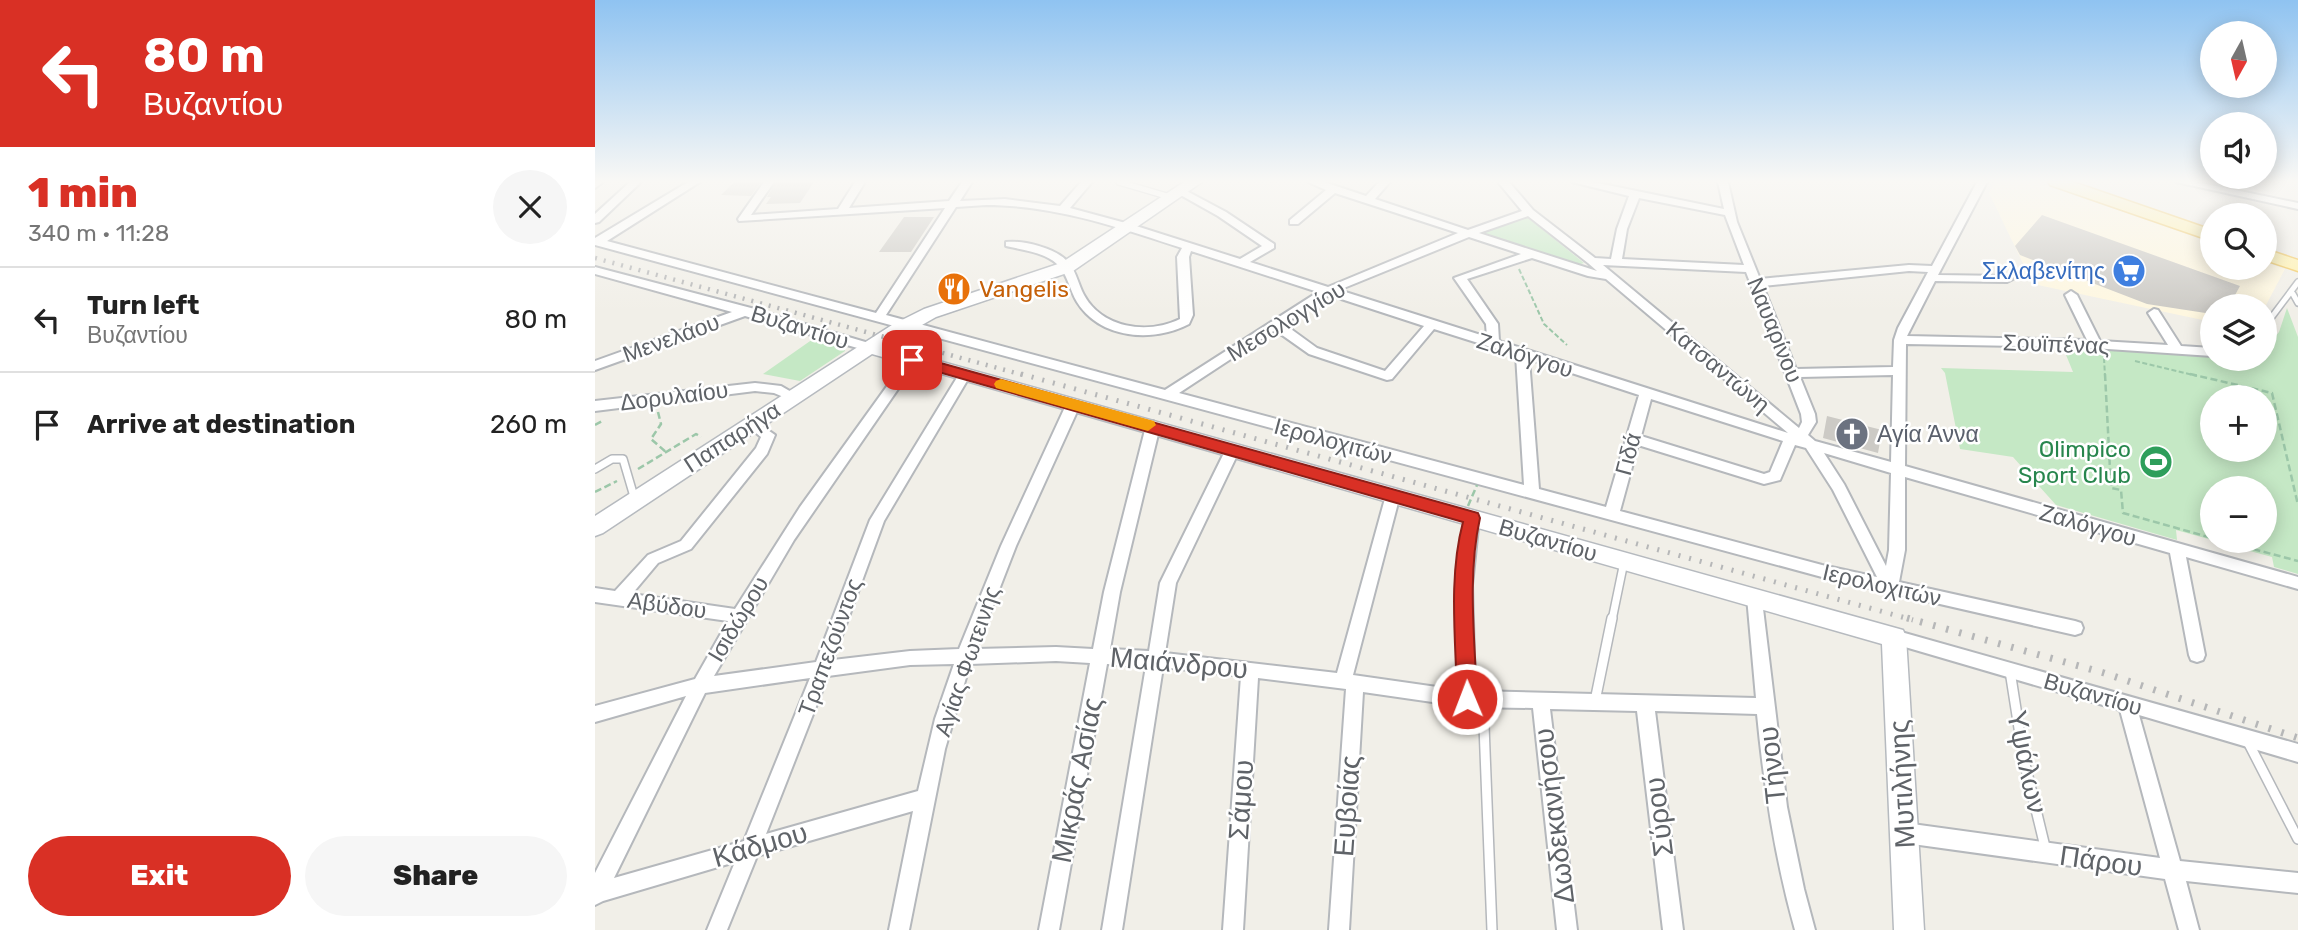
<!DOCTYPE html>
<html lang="en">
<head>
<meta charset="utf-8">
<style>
  :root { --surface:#fff; --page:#f6f6f6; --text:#222; --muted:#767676; --line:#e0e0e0; --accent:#d93025 }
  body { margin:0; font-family:Rubik,sans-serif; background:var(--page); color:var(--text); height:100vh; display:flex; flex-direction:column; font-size:26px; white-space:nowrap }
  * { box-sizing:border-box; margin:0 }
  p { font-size:23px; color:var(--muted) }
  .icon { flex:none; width:38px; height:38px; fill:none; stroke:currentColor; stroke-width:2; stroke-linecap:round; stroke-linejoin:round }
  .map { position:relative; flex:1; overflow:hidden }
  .panel { display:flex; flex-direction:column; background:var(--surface); width:595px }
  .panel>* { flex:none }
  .banner { background:#d93025; color:#fff; overflow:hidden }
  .needle { width:46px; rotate:188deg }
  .controls { position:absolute; left:1605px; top:21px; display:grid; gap:14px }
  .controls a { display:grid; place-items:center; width:77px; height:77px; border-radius:50%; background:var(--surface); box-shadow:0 4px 18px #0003; font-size:35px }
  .pin { position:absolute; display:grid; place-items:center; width:60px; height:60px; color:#fff; margin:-30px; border-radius:14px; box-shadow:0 4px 10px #0006 }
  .me { position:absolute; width:77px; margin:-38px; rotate:359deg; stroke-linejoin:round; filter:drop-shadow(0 0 5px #0008) }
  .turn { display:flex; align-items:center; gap:24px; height:147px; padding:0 28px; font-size:32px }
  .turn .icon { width:91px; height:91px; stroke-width:2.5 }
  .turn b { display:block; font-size:49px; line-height:60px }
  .round { display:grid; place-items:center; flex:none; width:74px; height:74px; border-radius:37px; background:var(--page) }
  .summary { display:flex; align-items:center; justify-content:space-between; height:119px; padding:0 28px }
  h1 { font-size:42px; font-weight:800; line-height:52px; color:var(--accent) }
  .action { display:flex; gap:14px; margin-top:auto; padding:14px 28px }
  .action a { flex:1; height:80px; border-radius:42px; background:var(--accent); color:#fff; font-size:28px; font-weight:800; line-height:80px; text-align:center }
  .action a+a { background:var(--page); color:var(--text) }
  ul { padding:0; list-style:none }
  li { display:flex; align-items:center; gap:21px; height:105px; padding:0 28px; border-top:2px solid var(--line) }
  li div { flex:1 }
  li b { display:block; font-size:26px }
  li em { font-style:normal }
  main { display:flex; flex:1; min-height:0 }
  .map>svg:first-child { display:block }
</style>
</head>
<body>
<main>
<section class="panel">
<div class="banner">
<div class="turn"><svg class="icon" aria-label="left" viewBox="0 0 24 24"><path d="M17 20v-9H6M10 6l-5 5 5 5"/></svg><div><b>80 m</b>Βυζαντίου</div></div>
</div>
<div class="summary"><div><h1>1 min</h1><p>340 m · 11:28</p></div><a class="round"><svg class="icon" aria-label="close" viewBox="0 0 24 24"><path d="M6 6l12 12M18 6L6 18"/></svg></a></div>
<ul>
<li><svg class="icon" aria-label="left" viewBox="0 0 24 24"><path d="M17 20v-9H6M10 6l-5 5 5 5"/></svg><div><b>Turn left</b><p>Βυζαντίου</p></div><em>80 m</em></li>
<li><svg class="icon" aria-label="arrive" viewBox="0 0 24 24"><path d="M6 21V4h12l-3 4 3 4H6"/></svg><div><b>Arrive at destination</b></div><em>260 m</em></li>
</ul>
<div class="action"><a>Exit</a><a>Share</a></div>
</section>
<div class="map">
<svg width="1703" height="930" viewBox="0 0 1703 930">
  <rect width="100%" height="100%" fill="#f1efe8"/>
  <path fill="#fef7e0" d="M1400,182h42l175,61v25h53v-6l20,7 -20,38 -53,-1v16l-179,-38 -44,-91z"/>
  <path fill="#c5e8c5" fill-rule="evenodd" d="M932,217l57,46 -6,2 -96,-32z
    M1692,308l11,29v237l-24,-7 -2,-10 -59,-16h52v-53h-53v52l-36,-10 1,10 -121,-35 -43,-48 -53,-8 -15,-76 -4,-5 132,4 -9,-22 17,1 -2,-3 133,8v3h53v-10l14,-17zM1617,397h53v53h-53z
    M218,339l31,10 1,2 -45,30 -37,-7z"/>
  <path fill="#cccac5" d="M139,182h27l-10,14 -30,-1z
    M181,182h38l-14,21 -34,1 5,-7h-4z
    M1447,215l198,71 -11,20h-17v8l-65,-10 -127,-49 -5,-9z
    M309,217h30l-23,35h-32z
    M1232,416l55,14 -4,23 -55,-15z"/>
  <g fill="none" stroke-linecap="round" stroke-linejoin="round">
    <defs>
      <path id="lane-far2" d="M524,182l51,15
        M1698,294l5,9
        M1670,326l33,-44"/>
      <path id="lane-far1" d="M0,469l17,-10h11l12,41
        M1017,620l12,-58"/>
      <path id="lane" d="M1415,671l14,89 22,91
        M888,700l9,230
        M1000,701l17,-83
        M1652,740l51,99"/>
      <path id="street" d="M0,182h8l-8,6z
        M35,182h11l-42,40 -4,1v-9z
        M93,182h12l-93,59 269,72 69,-105 -206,13 -1,-2 26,-37h10l-23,33 87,-6 17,-27h10l-16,26 100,-7 13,-19h10l-12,19 45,-2 55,7 21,-24h11l-22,26 63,17 107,34 22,-13 -44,-30 -41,-23v-4l4,-1 45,24 48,32v4l-24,14 78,25 130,-54 -123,-40 -37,31h-8v-4l36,-30 -18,-8h16l42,14 13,-14h11l-15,17 93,31 54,-19 -24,-29h11l24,28 62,48 16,1 6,-30 12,-33 -57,-14h21l131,27 -6,-27h10l9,40 23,57 149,-14 23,1 45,-84h10l-49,93 69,1 6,3 -6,3 -72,-1 -28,55 180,4 -22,-45 6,-4 6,4 23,46 68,4 -20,-32 6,-4 4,1 23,36 31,2v8l-134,-9 -172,-3 -1,122 393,111v12l-112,-32 19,98 -2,5 -6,2 -6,-2 -2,-5 -19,-102 -265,-76v73l-6,32 176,39 6,2 2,5 -2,5 -6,2 -253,-58 -1227,-332v-7zM1044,198l86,17 19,50 -122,-6 5,-30zM391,205c68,0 132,22 196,43l-5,9 3,62c-33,16 -78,9 -96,-24 -6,-11 -8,-25 -17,-34 -12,-13 -44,-21 -61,-19v4c17,4 38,6 51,18 10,8 13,27 20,38 23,37 76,41 112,22l4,-9 -4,-58 2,-6 127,41 -153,98 -279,-75 70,-108zM933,216l60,47 9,8 -118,-38zM874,237l52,17 -67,24 32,46 1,13 -148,-47zM937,258l56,18 18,3 182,154 -289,-92 -1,-17 -31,-45zM1008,265l143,7 55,142 1,8 -3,6zM1314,271l19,1 -30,56 -4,12 -1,27 -97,2 -33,-83zM734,295l95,31 -39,45 -68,-23 -33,-24zM839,329l82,26 8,130 -345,-92 96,-63 34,24 78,26 5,-1zM934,359l110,36 -33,112 -67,-18zM1298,375l-2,87 -76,-21 -7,-6 8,-13 -1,-8 -15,-37zM1056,399l132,42 -13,31 -6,2 -123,-38zM1043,445l126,39 16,-4 15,-35 11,3 27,42 44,87 -55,-12 -202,-54zM1229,453l67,20 -2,77 -3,16 -42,-82z
        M1581,182h21l101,21v6z
        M0,267l156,41 121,36 2,3 -6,4 -123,-35 -150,54v-9l137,-49 -137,-38z
        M317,356l6,4 -124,180 -80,136 102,-14 54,-142 91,-149 4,-1 6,4 -87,147 -51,139 77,-9 49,-2 42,-103 65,-141 7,-5 7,5 -64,141 -40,103 80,-2 37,2 11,-57 42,-166 7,-5 7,5 -40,166 -10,57 39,2 11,-68 66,-134 7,-5 7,5 -64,134 -11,70 172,20 49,-178 2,-4h10l2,4 -47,180 105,15c-1,-58 -5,-115 7,-172l2,-4h10l2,4 -7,67 3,106 281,7 -9,-101 2,-5 6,-2 6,2 26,215 17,82 11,41h-20c-20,-71 -31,-143 -38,-216l-102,-3 28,219h-20l-26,-219 -87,-2 27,221h-20l-24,-222 -66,-1 -104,-15 -14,238h-20l17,-241 -88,-11 -15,252h-20l18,-254 -78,-9 -41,263h-20l44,-264 -39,-2 -48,266h-20l51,-267 -34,-2 -86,3 -25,85 -36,181h-20l24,-119 -156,45 -30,74h-20l28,-68 -132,39 -8,4v-32l91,-177 -91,26v-16l100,-27 33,-58 -133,-19v-14l20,3 33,-36 33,-14 75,-93 5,-11 -16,-13 7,-5 23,16 -8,19 -76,95 -33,14 -26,31 103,15 65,-102 108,-150zM359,664l-19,55 -17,72 -152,43 62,-158 82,-11zM215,678l-66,163 -130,37 91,-185z
        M160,383l26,3 19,11 -7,4 -19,-8 -19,-2 -160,20v-10z
        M1299,630l404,114v18l-159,-47 41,146 118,12v20l-112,-12 13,49h-20l-14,-51 -260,-36 -7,-3 -3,-7 3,-7 7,-3 255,35 -40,-148 -232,-68 -2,-5 2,-5z"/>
      <path id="secondary" d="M589,182h18l-129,89 -137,46 -51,29 1018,284 3,7 18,293h-30l-12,-286 -1010,-290 -269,179 -8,3v-20l297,-191 32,-16 137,-46z"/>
      <path id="primary" d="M1453,182h25l139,48v11l-162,-56z
        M1670,249l33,11v11l-33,-11z"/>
    </defs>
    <use href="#lane-far2" stroke="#b5b8bc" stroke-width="8"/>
    <use href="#lane-far1" stroke="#b5b8bc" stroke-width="10"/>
    <use href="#lane" stroke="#b5b8bc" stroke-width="12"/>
    <use href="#street" stroke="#b5b8bc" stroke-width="4"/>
    <use href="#secondary" stroke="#b6babf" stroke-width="3"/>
    <use href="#primary" stroke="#f2c960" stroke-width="3"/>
    <path stroke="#9cc7a9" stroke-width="2" stroke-dasharray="5 2.5" stroke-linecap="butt" d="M924,269l25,55 23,21
      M1509,358l1,18
      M1540,361l62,15"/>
    <path stroke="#9cc7a9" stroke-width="2.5" stroke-dasharray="7 3.5" stroke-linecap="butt" d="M1510,374l6,114 10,2 2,23 89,25
      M1595,374l82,19 26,112
      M63,412l3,12 -10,15 15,13
      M0,425l9,-5
      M43,469l58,-35 5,3
      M0,492l22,-11
      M1628,541l75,20"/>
    <use href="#lane-far2" stroke="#fff" stroke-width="5"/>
    <use href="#lane-far1" stroke="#fff" stroke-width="7"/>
    <use href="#lane" stroke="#fff" stroke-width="9"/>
    <use href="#street" fill="#fff" fill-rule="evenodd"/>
    <use href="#secondary" fill="#fff" fill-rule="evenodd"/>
    <use href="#primary" fill="#fff2af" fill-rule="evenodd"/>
    <path stroke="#b6b7b8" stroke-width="4.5" stroke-dasharray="2 7" stroke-linecap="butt" d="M0,258l432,118"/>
    <path stroke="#b6b7b8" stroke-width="5" stroke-dasharray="2 9" stroke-linecap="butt" d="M426,374l892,246"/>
    <path stroke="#b6b7b8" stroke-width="7" stroke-dasharray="2.5 11" stroke-linecap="butt" d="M1312,618l197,55 194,65"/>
    <path stroke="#9cc7a9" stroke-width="2.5" stroke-dasharray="7 3.5" stroke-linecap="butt" d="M873,506l9,-21"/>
  </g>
  <linearGradient id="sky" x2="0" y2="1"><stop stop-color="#8fc3f1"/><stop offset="0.58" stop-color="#f9f8f5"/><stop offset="1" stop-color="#f9f8f5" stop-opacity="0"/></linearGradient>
  <rect width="1703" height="312" fill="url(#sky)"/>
  <path fill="#d93025" stroke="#8d1f18" stroke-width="2" d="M317,355l566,158 2,5c-13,58 -5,122 -3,181l-3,6 -7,3 -7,-3 -3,-6c-1,-58 -9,-121 6,-177l-556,-159v-6z"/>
  <path fill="#f59e0b" d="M406,379l153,42 2,4 -8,6 -152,-43 -2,-4 2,-3z"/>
  <defs>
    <symbol id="supermarket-disc" viewBox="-11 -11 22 22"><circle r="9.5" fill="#3f7fe0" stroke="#fff"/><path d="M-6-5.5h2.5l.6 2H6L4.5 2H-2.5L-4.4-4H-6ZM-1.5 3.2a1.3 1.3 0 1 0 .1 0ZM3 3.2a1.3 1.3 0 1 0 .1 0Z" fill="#fff"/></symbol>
    <symbol id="restaurant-disc" viewBox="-11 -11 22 22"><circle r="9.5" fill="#e8710a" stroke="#fff"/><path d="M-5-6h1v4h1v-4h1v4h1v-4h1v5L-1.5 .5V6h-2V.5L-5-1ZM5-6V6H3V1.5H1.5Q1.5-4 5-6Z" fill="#fff"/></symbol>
    <symbol id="church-disc" viewBox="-11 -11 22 22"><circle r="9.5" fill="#6b7280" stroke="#fff"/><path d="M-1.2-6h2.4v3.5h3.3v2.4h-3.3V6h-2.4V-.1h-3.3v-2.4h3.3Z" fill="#fff"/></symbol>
    <symbol id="stadium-disc" viewBox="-11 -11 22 22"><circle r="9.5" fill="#2e9e5b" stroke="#fff"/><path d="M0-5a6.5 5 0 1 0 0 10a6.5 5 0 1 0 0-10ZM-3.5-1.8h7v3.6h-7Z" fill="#fff"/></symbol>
  </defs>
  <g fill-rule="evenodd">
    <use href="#supermarket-disc" x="1515" y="252" width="38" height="38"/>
    <use href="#restaurant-disc" x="340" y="270" width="38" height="38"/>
    <use href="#church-disc" x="1238" y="415" width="38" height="38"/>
    <use href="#stadium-disc" x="1542" y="443" width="38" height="38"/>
  </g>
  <g text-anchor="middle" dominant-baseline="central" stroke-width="5" stroke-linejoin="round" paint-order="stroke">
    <g font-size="23" fill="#366cbe" stroke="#fff" text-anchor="end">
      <text x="1510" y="271">Σκλαβενίτης</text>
    </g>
    <g font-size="23" fill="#c56008" stroke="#fff" text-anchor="start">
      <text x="384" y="289">Vangelis</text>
    </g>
    <g font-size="23" fill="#5f6368" stroke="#fff">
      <text transform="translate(691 321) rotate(-31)">Μεσολογγίου</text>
      <text transform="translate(205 327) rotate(17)">Βυζαντίου</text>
      <text transform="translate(1180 330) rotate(68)">Ναυαρίνου</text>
      <text transform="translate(76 338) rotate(-20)">Μενελάου</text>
      <text transform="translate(1461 344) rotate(2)">Σουϊπένας</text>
      <text transform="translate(930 355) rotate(18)">Ζαλόγγου</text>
      <text transform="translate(1123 367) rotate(40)">Κατσαντώνη</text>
      <text transform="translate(79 396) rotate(-7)">Δορυλαίου</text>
      <text transform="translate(137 437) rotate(-33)">Παπαρήγα</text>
      <text transform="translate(738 441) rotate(15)">Ιερολοχιτών</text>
      <text transform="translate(1033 454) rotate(-75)">Γιδά</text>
      <text transform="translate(1493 525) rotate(16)">Ζαλόγγου</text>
      <text transform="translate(953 540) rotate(16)">Βυζαντίου</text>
      <text transform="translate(1287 585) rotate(13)">Ιερολοχιτών</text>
      <text transform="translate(72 605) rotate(8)">Αβύδου</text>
      <text transform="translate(143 619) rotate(-59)">Ισιδώρου</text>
      <text transform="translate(235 647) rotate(-70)">Τραπεζούντος</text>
      <text transform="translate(372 661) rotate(-71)">Αγίας Φωτεινής</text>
      <text transform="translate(1498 694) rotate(16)">Βυζαντίου</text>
    </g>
    <g font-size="23" fill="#5b616d" stroke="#fff" text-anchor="start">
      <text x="1282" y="434">Αγία Άννα</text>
    </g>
    <g font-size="23" fill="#27864d" stroke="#fff" text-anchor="end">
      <text x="1536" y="449">Olimpico<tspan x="1536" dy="26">Sport Club</tspan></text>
    </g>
    <g font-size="28" fill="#5f6368" stroke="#fff">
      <text transform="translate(584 663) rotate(5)">Μαιάνδρου</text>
      <text transform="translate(1432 762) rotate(78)">Υψάλων</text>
      <text transform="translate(1177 765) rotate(-96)">Τήνου</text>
      <text transform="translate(482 780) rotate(-79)">Μικράς Ασίας</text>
      <text transform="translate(1307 784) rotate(-93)">Μυτιλήνης</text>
      <text transform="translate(646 800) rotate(-86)">Σάμου</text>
      <text transform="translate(752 806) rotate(-86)">Ευβοίας</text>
      <text transform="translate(959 816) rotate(-97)">Δωδεκανήσου</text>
      <text transform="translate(1064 817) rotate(-97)">Σύρου</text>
      <text transform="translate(165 845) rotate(-16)">Κάδμου</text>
      <text transform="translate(1506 861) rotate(8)">Πάρου</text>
    </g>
  </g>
</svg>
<div class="controls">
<a><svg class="needle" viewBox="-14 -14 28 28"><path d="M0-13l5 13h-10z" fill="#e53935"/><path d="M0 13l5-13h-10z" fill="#767676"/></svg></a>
<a><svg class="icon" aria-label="sound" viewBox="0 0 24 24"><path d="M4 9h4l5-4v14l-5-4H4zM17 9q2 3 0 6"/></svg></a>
<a><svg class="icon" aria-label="search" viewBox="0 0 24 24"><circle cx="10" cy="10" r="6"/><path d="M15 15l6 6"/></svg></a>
<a><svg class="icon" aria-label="layers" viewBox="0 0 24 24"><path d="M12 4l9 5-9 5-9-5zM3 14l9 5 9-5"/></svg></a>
<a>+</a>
<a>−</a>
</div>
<div class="pin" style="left:317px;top:360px;background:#d93025"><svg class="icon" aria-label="arrive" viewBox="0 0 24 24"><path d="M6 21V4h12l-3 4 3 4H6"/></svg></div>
<svg class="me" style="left:872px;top:699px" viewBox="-20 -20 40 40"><circle r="17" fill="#d93025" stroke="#fff" stroke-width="3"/><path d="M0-11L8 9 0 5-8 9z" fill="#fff"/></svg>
</div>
</main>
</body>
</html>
